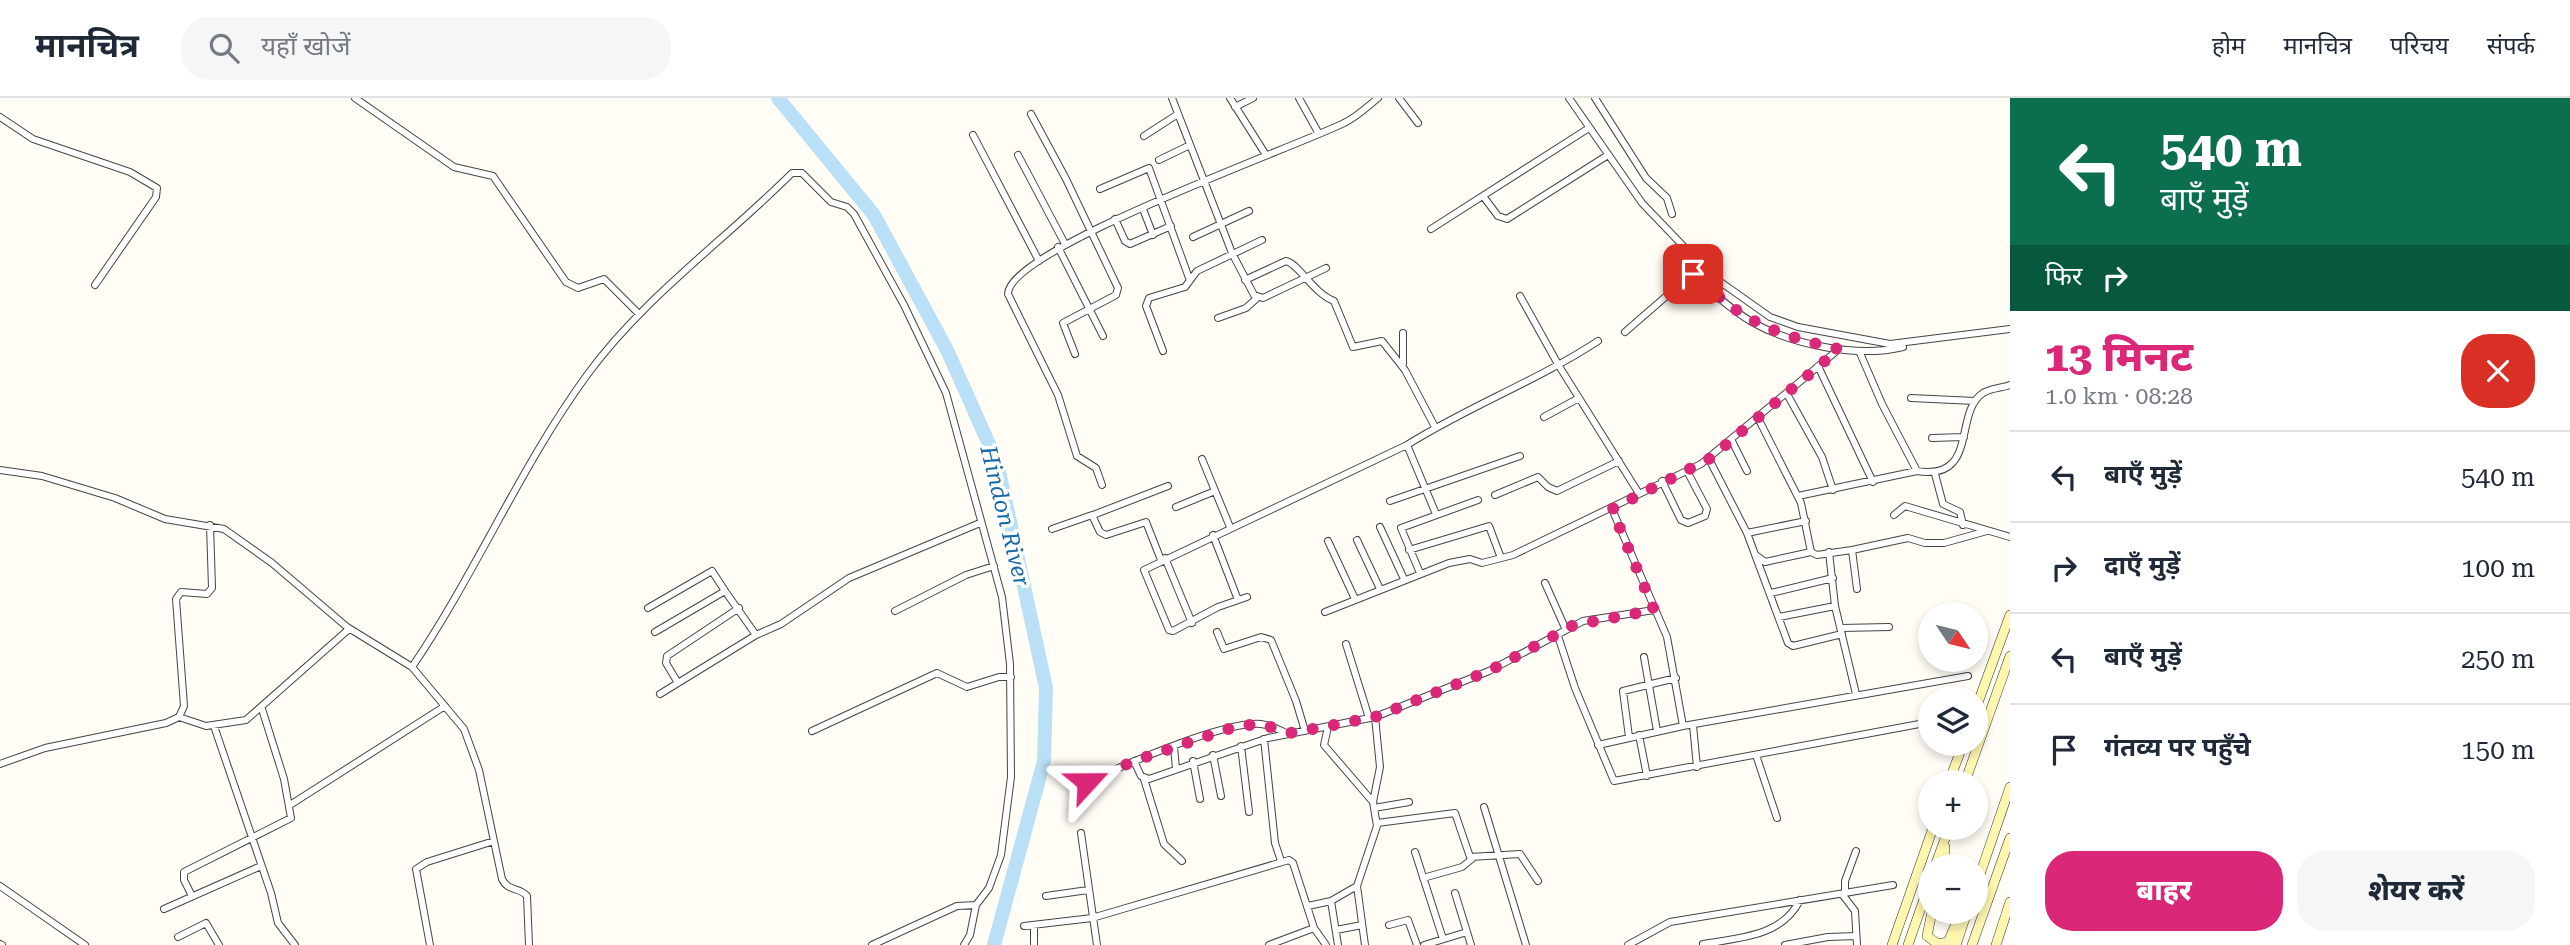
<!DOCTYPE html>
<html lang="hi">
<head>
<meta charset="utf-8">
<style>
  :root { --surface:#fff; --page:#f6f6f7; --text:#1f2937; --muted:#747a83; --line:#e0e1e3; --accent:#db2777 }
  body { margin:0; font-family:"Roboto Serif","Noto Sans Devanagari",serif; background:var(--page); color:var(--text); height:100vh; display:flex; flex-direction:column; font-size:26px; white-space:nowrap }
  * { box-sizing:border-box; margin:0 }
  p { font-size:23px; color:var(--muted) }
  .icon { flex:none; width:38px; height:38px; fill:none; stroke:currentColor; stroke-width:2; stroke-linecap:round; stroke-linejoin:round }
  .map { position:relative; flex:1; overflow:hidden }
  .side { display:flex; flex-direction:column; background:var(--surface); width:560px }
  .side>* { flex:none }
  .banner { background:#0b6e4f; color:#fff; overflow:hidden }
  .needle { width:46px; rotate:125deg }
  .buttons { position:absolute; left:1918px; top:504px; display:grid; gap:14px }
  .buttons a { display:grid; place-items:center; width:70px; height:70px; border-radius:50%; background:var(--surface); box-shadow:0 4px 10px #0003; font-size:35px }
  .pin { position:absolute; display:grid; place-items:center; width:60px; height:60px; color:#fff; margin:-30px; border-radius:14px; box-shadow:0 4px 10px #0006 }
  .me { position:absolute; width:77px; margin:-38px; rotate:66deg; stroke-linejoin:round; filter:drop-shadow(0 0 5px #0008) }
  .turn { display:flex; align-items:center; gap:24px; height:147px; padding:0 35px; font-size:32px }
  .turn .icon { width:91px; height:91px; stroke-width:2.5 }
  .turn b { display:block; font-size:49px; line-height:60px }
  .then { display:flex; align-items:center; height:66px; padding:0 35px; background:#0003; gap:14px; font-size:26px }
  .round { display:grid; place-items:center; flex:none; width:74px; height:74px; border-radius:28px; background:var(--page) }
  .overview { display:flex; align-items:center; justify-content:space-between; height:119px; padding:0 35px }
  h1 { font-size:42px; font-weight:800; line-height:52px; color:var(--accent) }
  .cta { display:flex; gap:14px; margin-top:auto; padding:14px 35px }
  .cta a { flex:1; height:80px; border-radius:28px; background:var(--accent); color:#fff; font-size:28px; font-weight:800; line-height:80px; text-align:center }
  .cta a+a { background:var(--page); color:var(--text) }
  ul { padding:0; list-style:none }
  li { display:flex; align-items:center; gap:21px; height:91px; padding:0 35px; border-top:2px solid var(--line) }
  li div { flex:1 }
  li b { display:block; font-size:26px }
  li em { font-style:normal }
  header { display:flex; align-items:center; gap:42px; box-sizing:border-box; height:98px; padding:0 35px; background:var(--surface); border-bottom:2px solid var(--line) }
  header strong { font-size:33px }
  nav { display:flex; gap:38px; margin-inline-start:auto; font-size:24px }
  .search { width:490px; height:63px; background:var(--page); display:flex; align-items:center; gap:18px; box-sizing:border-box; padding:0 24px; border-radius:28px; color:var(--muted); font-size:26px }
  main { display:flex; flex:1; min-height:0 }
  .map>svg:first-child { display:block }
</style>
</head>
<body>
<header>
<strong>मानचित्र</strong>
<div class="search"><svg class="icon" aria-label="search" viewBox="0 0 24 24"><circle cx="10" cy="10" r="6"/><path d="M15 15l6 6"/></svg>यहाँ खोजें</div>
<nav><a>होम</a><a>मानचित्र</a><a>परिचय</a><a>संपर्क</a></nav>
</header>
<main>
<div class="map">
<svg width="2010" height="847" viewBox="0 0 2010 847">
  <rect width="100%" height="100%" fill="#fffdf5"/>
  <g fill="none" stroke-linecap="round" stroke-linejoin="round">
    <path stroke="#b9e0f7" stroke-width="14" d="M778,0l96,117 73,135 50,112 49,226 -2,73 -50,184"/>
    <defs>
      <path id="street" d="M355,0l99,69 39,9 73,106 12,6 26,-9 35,35
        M1172,0l60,155 22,42 9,3 63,-30
        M1230,0l36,57
        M1299,0l20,36
        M1399,0l19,25
        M1569,0l73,105 70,73 58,41 28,10 92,17 120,-15
        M1595,0l51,80 21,20 5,16
        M1235,9l18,-9
        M1031,16l35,65 52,109 -2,7 -53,28 12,31
        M0,19l33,22 97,33 27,16 -1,9 -61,88
        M973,37l66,126
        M1144,38l34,-22
        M1018,57l47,89
        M1159,62l31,-15
        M1100,91l49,-21 40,110
        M1483,98l15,20 9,3 101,-64
        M1143,111l10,26
        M1115,121l10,22 5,3 41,-18
        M1431,131l158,-101
        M1193,139l56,-26
        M1058,149l45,89
        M1693,176c18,17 37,35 59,48 40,23 106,36 151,25
        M1245,182l41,-19c12,2 27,32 48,40l19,46 29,-6 23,29 30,57
        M1520,198l39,70 79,126
        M1218,220l28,-10 11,-10
        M1625,234l76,-66
        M1163,253l-17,-45 3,-8 36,-11 12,-16 65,-31
        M1860,255l22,51 35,67
        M1403,266v-31
        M1818,268l55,116
        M1787,296l35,63 11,33
        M1911,300l64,3
        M1544,319l35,-19
        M1758,320l43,85 10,49 6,3 35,-5 5,39
        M1932,340l32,-1
        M1731,341l16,32
        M1407,347l29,69
        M1202,361l28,68
        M1709,361l38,74 41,110 5,3 49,-12
        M0,372l42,6 73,22 50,21 59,10 48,34 75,64 65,40c64,-94 108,-200 175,-292 57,-78 137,-134 205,-202h10l29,29 16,5 7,7 50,91 42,88 56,204 8,67 1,113 -10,78 -12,33 -13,17 -6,30 -6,10
        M1935,376l8,30 17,8 3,13
        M1662,383l19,39 7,3 17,-7 2,-7 -20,-38
        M1102,387l-6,-17 -19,-12 -19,-61 -50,-101c0,-45 288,-147 336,-171 13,-6 23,-16 34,-25
        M1495,397l43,-18 10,10 9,4 62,-30
        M1798,398l119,-25c62,10 36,-58 66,-78 8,-5 19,-5 27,-8
        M1390,403l130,-45
        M1176,409l39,-16
        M1612,411l55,128 16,89
        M1093,417l75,-29
        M1894,417l11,-9 105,31
        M1380,429l24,52
        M1052,431l40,-14 8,17 6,3 40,-13 15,38
        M1747,435l59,-12
        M1213,437l25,65
        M1357,442l23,49
        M1328,443l27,58
        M1409,452l80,-24 12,32
        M1852,452l56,-12 17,5h19l43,-12
        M1829,454l6,54 21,88
        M1757,458l8,6 46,-10
        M1165,460l27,65
        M1420,475l-19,-45 77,-28
        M1545,485l21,47
        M1771,495l62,-15
        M1247,499l-29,10 -45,24 -4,-1 -25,-60 263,-125c62,-39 130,-64 191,-104
        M648,510l64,-37 13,20
        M895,513l71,-36 28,-9
        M1325,514l124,-49 21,-4 12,4 31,-8 188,-91 138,-115
        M1779,519l56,-11
        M1841,530l48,-1
        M655,534l70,-41 31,44
        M1217,534l7,17 37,-12 10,3 25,61 9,30
        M1558,538l17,52 39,93 316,-59
        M1346,546l23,74
        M1644,559l13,74
        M412,569l52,62 15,41 23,109c6,13 18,8 25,17l2,49
        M678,585l-12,-20 1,-7 72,-48
        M660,596l96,-59 25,-11 68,-46 131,-55
        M179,619l27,9 40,-6 103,-91
        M1693,627l4,42
        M214,628l57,167 7,30 17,22
        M1328,629l-4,18 49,57
        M812,633l125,-58 30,14 32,-10h12
        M1639,637l8,41
        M1629,639l-6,-46 53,-13
        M1264,641l11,104 6,18
        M1598,647l85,-19 285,-50
        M1241,648l8,66
        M1174,649l2,21
        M1213,657l8,41
        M1756,657l21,63
        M1134,663l7,15 8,3 119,-41 107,-21 114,-46 94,-50 71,-11
        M1193,663l7,38
        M0,666l45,-16 121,-25 13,-6 5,-11 -8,-107 5,-7 26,2 5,-6 -2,-63
        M1144,681l20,65 18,17
        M1087,684c37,-17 137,-61 174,-58 9,1 17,5 25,9
        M290,707l155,-99
        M1484,709l42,138
        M1374,710l35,-6
        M1377,725l78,-10 15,44 50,-3 18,27
        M1081,735l16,112
        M1415,754l28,87
        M1423,780l39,-11 11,-9
        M0,788l85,59
        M1455,795l16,52
        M1845,795v-12l11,-30
        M1842,796l13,17 2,34
        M192,798l-8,-16v-8l107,-54 -7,-39 -22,-70
        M1046,798l42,-6
        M1308,808l23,-5
        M164,811l97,-43
        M1389,827l19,-5 9,25
        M1024,828l68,-8 197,-58 4,3 21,65 -45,17
        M1314,830l12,17
        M1336,832l26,-5
        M178,839l28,-14 13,22
        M0,846l2,1
        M1703,846c35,-6 79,-7 97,-44
        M430,847l-14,-76 11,-7 67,-21
        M872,847l85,-39 19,-1
        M1034,847v-20
        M1338,847l-7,-44 26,-15
        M1365,847l-8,-59 20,-60 -4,-24 7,-35 -5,-50
        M1424,847l43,-13
        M1628,847l42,-23 223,-37
        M1785,847l43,-8 28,-1"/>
      <path id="secondary" d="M1976,610l34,-93
        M1949,684l14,-38
        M1965,684l45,-126
        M1935,768l14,-38
        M1945,768v-19
        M1976,788l34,-99
        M1932,814l-5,24 11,8 10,-2 13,-30
        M1892,847l41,-117
        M1908,847l22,-63
        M1956,847l11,-33
        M1972,847l38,-107
        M1996,847l14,-43"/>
    </defs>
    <use href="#street" stroke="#444" stroke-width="8"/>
    <use href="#secondary" stroke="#333" stroke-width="10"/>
    <use href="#street" stroke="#fff" stroke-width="6"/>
    <use href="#secondary" stroke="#fff6b0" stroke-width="9"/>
  </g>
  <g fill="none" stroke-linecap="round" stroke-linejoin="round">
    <path stroke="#db2777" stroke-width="12" stroke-dasharray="0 21.6" d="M1087,684l47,-21 103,-35 23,-2 32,9 83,-16 114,-46 85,-46 80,-15 -42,-101 97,-50 130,-110c-67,-15 -95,-27 -146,-75"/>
  </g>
  <g text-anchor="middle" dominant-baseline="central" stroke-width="7" stroke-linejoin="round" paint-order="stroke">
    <g font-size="23" font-style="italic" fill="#1768a6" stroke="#fff">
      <text transform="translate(1005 418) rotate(76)">Hindon River</text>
    </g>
  </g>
</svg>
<div class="buttons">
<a><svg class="needle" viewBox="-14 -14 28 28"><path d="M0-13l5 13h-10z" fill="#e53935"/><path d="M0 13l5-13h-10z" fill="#747a83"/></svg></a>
<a><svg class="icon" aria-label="layers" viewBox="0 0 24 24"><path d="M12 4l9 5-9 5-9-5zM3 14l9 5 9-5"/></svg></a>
<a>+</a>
<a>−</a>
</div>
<div class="pin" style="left:1693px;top:176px;background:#d93025"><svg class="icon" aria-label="arrive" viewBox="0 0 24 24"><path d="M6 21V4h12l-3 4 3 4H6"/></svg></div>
<svg class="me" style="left:1087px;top:684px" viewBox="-20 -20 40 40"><path d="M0-17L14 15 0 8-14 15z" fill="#db2777" stroke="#fff" stroke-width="4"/></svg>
</div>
<section class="side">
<div class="banner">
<div class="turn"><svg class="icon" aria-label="left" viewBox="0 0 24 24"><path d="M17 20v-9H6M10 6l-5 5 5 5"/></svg><div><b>540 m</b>बाएँ मुड़ें</div></div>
<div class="then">फिर<svg class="icon" aria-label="right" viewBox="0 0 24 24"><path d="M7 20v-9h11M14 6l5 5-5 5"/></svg></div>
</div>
<div class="overview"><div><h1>13 मिनट</h1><p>1.0 km · 08:28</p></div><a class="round" style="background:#d93025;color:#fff"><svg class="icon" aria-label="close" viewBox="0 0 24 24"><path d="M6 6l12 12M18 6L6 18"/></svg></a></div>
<ul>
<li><svg class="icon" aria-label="left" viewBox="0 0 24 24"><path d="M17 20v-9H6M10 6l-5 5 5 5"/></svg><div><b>बाएँ मुड़ें</b></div><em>540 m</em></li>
<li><svg class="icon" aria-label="right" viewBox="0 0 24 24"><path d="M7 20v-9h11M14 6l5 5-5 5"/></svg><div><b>दाएँ मुड़ें</b></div><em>100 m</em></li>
<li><svg class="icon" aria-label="left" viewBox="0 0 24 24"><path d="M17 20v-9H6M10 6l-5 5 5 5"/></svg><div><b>बाएँ मुड़ें</b></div><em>250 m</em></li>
<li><svg class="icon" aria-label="arrive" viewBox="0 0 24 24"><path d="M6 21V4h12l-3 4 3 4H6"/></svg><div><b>गंतव्य पर पहुँचे</b></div><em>150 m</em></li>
</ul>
<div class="cta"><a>बाहर</a><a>शेयर करें</a></div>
</section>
</main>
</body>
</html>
